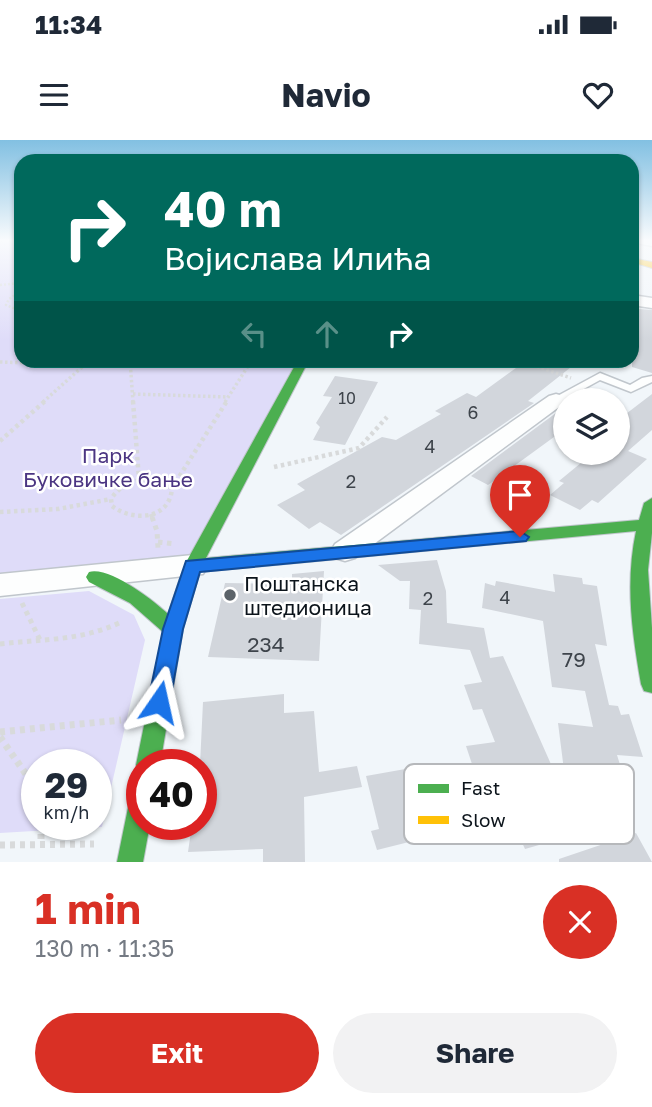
<!DOCTYPE html>
<html lang="en">
<head>
<meta charset="utf-8">
<style>
  :root { --surface:#fff; --page:#f2f2f3; --text:#1f2937; --muted:#747a83; --accent:#d93025 }
  body { margin:0; font-family:"Golos Text",sans-serif; background:var(--page); color:var(--text); height:100vh; display:flex; flex-direction:column; font-size:26px; white-space:nowrap }
  * { box-sizing:border-box; margin:0 }
  p { font-size:23px; color:var(--muted) }
  .icon { flex:none; width:38px; height:38px; fill:none; stroke:currentColor; stroke-width:2; stroke-linecap:round; stroke-linejoin:round }
  .map { position:relative; height:722px; overflow:hidden }
  .side { display:flex; flex-direction:column; background:var(--surface); flex:1 }
  .side>* { flex:none }
  .top-card { position:absolute; left:14px; top:14px; width:625px; height:214px; border-radius:21px; box-shadow:0 2px 5px #0004; background:#00695c; color:#fff; overflow:hidden }
  .controls { position:absolute; left:553px; top:248px; display:grid; gap:14px }
  .controls a { display:grid; place-items:center; width:77px; height:77px; border-radius:50%; background:var(--surface); box-shadow:0 2px 5px #0004; font-size:35px }
  .speed { position:absolute; left:21px; top:609px; display:flex; gap:14px; font-size:35px; font-weight:700; text-align:center }
  .speed>* { display:grid; place-content:center; width:91px; height:91px; border-radius:50%; background:var(--surface); box-shadow:0 2px 5px #0004; line-height:1 }
  .speed small { font-size:18px; font-weight:400 }
  .speed .limit { border:10px solid #d22; background:#fff; color:#111 }
  .pin { position:absolute; display:grid; place-items:center; width:60px; height:60px; color:#fff; margin:-72px -30px; border-radius:50% 50% 50% 0; rotate:-45deg; box-shadow:0 0 7px #0007 }
  .pin .icon { rotate:45deg }
  .me { position:absolute; width:77px; margin:-38px; rotate:11deg; stroke-linejoin:round; filter:drop-shadow(0 0 5px #0008) }
  .turn { display:flex; align-items:center; gap:24px; height:147px; padding:0 35px; font-size:32px }
  .turn .icon { width:91px; height:91px; stroke-width:2.5 }
  .turn b { display:block; font-size:49px; line-height:60px }
  .lanes { display:flex; align-items:center; height:66px; padding:0 35px; background:#0003; justify-content:center; gap:35px; direction:ltr }
  .lanes .off { opacity:.35 }
  .round { display:grid; place-items:center; flex:none; width:74px; height:74px; border-radius:37px; background:var(--page) }
  .head { display:flex; align-items:center; justify-content:space-between; height:119px; padding:0 35px }
  h1 { font-size:42px; font-weight:700; line-height:52px; color:var(--accent) }
  .action { display:flex; gap:14px; margin-top:auto; padding:14px 35px }
  .action a { flex:1; height:80px; border-radius:42px; background:var(--accent); color:#fff; font-size:28px; font-weight:700; line-height:80px; text-align:center }
  .action a+a { background:var(--page); color:var(--text) }
  .status { display:flex; justify-content:space-between; align-items:center; height:49px; padding:0 35px; background:var(--surface); direction:ltr }
  .status svg { height:19px; fill:currentColor }
  header { display:flex; justify-content:space-between; align-items:center; height:91px; padding:0 35px; background:var(--surface); font-size:32px; font-weight:700 }
  .map>svg:first-child { display:block }
</style>
</head>
<body>
<div class="status"><b>11:34</b><svg viewBox="0 0 49 12"><path d="M0 12V9h3v3zM5 12V6h3v6zM10 12V3h3v9zM15 12V0h3v12zM26 1h20v11H26zM47 4h2v5h-2z"/></svg></div>
<header><svg class="icon" aria-label="menu" viewBox="0 0 24 24"><path d="M4 6h16M4 12h16M4 18h16"/></svg>Navio<svg class="icon" aria-label="heart" viewBox="0 0 24 24"><path d="M12 20l-8-8c-3-5 5-10 8-4 3-6 11-1 8 4z"/></svg></header>
<div class="map">
<svg width="652" height="722" viewBox="0 0 652 722">
  <rect width="100%" height="100%" fill="#f1f6fa"/>
  <path fill="#dfdcf9" fill-rule="evenodd" d="M0,100h21v120l283,1 -111,205 -193,18z
    M89,451l45,24 11,25 -43,187 -102,6v-234zM37,625h59v59h-59z"/>
  <path fill="#d2d6dc" d="M639,169l13,1v63l-20,-6v-40z
    M527,220h53l-52,41 6,2 -193,132 -21,-13 -11,7 -32,-24 28,-15 -8,-6 85,-47 14,3 45,-26 -6,-3 32,-18 9,4z
    M335,236l43,6 -33,63 -32,-5 7,-13 -4,-4 16,-26 -9,-1z
    M652,254v36l-24,21 19,8 -49,44 -6,-3 -12,10 -30,-15 14,-12 -5,-2 34,-28h25v-33z
    M556,273l9,4v12l-77,56 -17,-9z
    M437,420l9,31 1,32 37,5 6,30 13,-2 55,124 -34,5 29,56 -28,8 -24,-52 -17,3 -18,-54 29,-4 -13,-33 -9,1 -9,-25 18,-3 -12,-32 -51,-6 2,-34 -12,-1 1,-28h-10l-22,-16z
    M324,431l-5,90 -111,-4 17,-74 51,1 1,-4h15v-6z
    M553,434l29,4 1,6 14,2 10,60 -12,-2 14,61 9,1 3,9 8,-1 14,43 -26,-2 9,29 -61,-6 -7,-55 35,4 -8,-36 -33,-4 -9,-66 -61,-13 3,-25 10,3 1,-5 59,11z
    M284,554v19l30,-2 5,61 38,-6 5,21 -58,10 1,65h-42v-13l-75,3 4,-28h9l-1,-59 3,-63z
    M411,628l13,42 -8,2 9,26 -48,12 -6,-19 8,-2 -13,-53z
    M636,693l16,29h-93v-3z"/>
  <g fill="none" stroke-linecap="round" stroke-linejoin="round">
    <defs>
      <path id="lane" d="M600,233l30,12 12,-7 10,-2v6l-21,10 -31,-12 -40,22 -4,1 -6,-3z"/>
      <path id="street" d="M635,100h17v6l-15,-3z
        M632,155l20,3v10l-20,-3z
        M556,254l7,2 4,4 -4,4 -208,154 -10,3 -10,-3 -4,-7 4,-7 214,-148z
        M193,415l10,3 5,8 -5,8 -203,22v-22z"/>
      <path id="fast" d="M298,220h11l-103,198 433,-38 5,-17 8,-5v35l-4,37 4,58v65l-8,-2 -3,-7c-9,-51 -16,-101 -5,-153l-436,41 -17,57 -23,136h-18v9l-2,-1 -4,-8 27,-133 -33,-29 -41,-21 -3,-5 3,-5c20,-6 64,28 79,42l16,-48z
        M142,646v38h8l-7,38h-26l13,-64 3,-9z"/>
      <path id="slow" d="M632,118l20,4v6l-20,-6z"/>
    </defs>
    <use href="#lane" stroke="#c0c6cc" stroke-width="3"/>
    <use href="#street" stroke="#c0c6cc" stroke-width="3"/>
    <use href="#fast" stroke="#c0c6cc" stroke-width="2"/>
    <use href="#slow" stroke="#c0c6cc" stroke-width="2"/>
    <path stroke="#d8dadb" stroke-width="2.5" stroke-dasharray="2 2" stroke-linecap="butt" d="M0,102l3,-2
      M0,145l21,-2
      M21,151l-12,8 -3,6 15,6"/>
    <path stroke="#d8dadb" stroke-width="3.5" stroke-dasharray="2.5 2.5" stroke-linecap="butt" d="M18,170l3,1
      M130,220l3,42
      M518,220l53,18
      M0,222l32,1 16,-3
      M133,254l95,3
      M43,262l47,-42
      M225,262l27,-42"/>
    <path stroke="#d8dadb" stroke-width="4.5" stroke-dasharray="3.5 3.5" stroke-linecap="butt" d="M133,261l6,78
      M0,301l45,-40
      M274,327l85,-19 28,-31
      M150,338l22,10c-2,32 -39,34 -60,18l-1,-7c10,-15 22,-18 39,-21z
      M172,348l55,-87
      M0,372l58,-3 53,-10
      M151,374l2,5"/>
    <path stroke="#d8dadb" stroke-width="5" stroke-dasharray="4.5 4.5" stroke-linecap="butt" d="M152,377l5,14 1,17
      M158,402l17,2
      M22,463l19,39
      M0,504c42,-5 82,-3 121,-22"/>
    <path stroke="#d8dadb" stroke-width="7" stroke-dasharray="5 5" stroke-linecap="butt" d="M0,592l121,-12
      M0,597l30,43 7,18
      M41,684v19
      M0,705l94,-1"/>
    <use href="#lane" fill="#fdfefe" fill-rule="evenodd"/>
    <use href="#street" fill="#fdfefe" fill-rule="evenodd"/>
    <use href="#fast" fill="#4caf50" fill-rule="evenodd"/>
    <use href="#slow" fill="#ffc107" fill-rule="evenodd"/>
  </g>
  <linearGradient id="sky" x2="0" y2="1"><stop stop-color="#82c0e2"/><stop offset="0.5" stop-color="#f9fbfd"/><stop offset="1" stop-color="#f9fbfd" stop-opacity="0"/></linearGradient>
  <rect width="652" height="201" fill="url(#sky)"/>
  <path fill="#1a73e8" stroke="#114b97" stroke-width="2" d="M520,391l9,6 -3,4 -326,31 -17,57 -13,73 -3,8 -8,2 -8,-2 -3,-8 15,-73 23,-68z"/>
  <circle fill="#5c6369" stroke="#fff" stroke-width="2.5" cx="230" cy="455" r="7"/>
  <g text-anchor="middle" dominant-baseline="central" stroke-width="5" stroke-linejoin="round" paint-order="stroke">
    <g font-size="16" fill="#3e444b">
      <text x="347" y="258">10</text>
    </g>
    <g font-size="18" fill="#3e444b">
      <text x="473" y="272">6</text>
      <text x="430" y="306">4</text>
      <text x="351" y="341">2</text>
      <text x="505" y="457">4</text>
      <text x="428" y="458">2</text>
    </g>
    <g font-size="21" fill="#4b3582" stroke="#fff">
      <text x="108" y="315">Парк<tspan x="108" dy="24">Буковичке бање</tspan></text>
    </g>
    <g font-size="21" fill="#0c141b" stroke="#fff" text-anchor="start">
      <text x="244" y="443">Поштанска<tspan x="244" dy="24">штедионица</tspan></text>
    </g>
    <g font-size="21" fill="#3e444b">
      <text x="266" y="504">234</text>
      <text x="574" y="519">79</text>
    </g>
  </g>
  <rect x="404" y="624" width="230" height="80" rx="10" fill="#fff" stroke="#b6b8bb" stroke-width="2"/>
  <rect x="418" y="644" width="31" height="9" fill="#4caf50"/>
  <rect x="418" y="676" width="31" height="8" fill="#ffc107"/>
  <g font-size="19" fill="#0c141b">
    <text x="461" y="655">Fast</text>
    <text x="461" y="687">Slow</text>
  </g>
</svg>
<div class="controls">
<a><svg class="icon" aria-label="layers" viewBox="0 0 24 24"><path d="M12 4l9 5-9 5-9-5zM3 14l9 5 9-5"/></svg></a>
</div>
<div class="speed"><div>29<small>km/h</small></div><div class="limit">40</div></div>
<div class="pin" style="left:520px;top:397px;background:#d93025"><svg class="icon" aria-label="arrive" viewBox="0 0 24 24"><path d="M6 21V4h12l-3 4 3 4H6"/></svg></div>
<svg class="me" style="left:159px;top:562px" viewBox="-20 -20 40 40"><path d="M0-17L14 15 0 8-14 15z" fill="#1a73e8" stroke="#fff" stroke-width="4"/></svg>
<div class="top-card">
<div class="turn"><svg class="icon" aria-label="right" viewBox="0 0 24 24"><path d="M7 20v-9h11M14 6l5 5-5 5"/></svg><div><b>40 m</b>Војислава Илића</div></div>
<div class="lanes"><svg class="icon off" aria-label="left" viewBox="0 0 24 24"><path d="M17 20v-9H6M10 6l-5 5 5 5"/></svg><svg class="icon off" aria-label="ahead" viewBox="0 0 24 24"><path d="M12 20V5M6 11l6-6 6 6"/></svg><svg class="icon" aria-label="right" viewBox="0 0 24 24"><path d="M7 20v-9h11M14 6l5 5-5 5"/></svg></div>
</div>
</div>
<section class="side">
<div class="head"><div><h1>1 min</h1><p>130 m · 11:35</p></div><a class="round" style="background:#d93025;color:#fff"><svg class="icon" aria-label="close" viewBox="0 0 24 24"><path d="M6 6l12 12M18 6L6 18"/></svg></a></div>
<div class="action"><a>Exit</a><a>Share</a></div>
</section>
</body>
</html>
